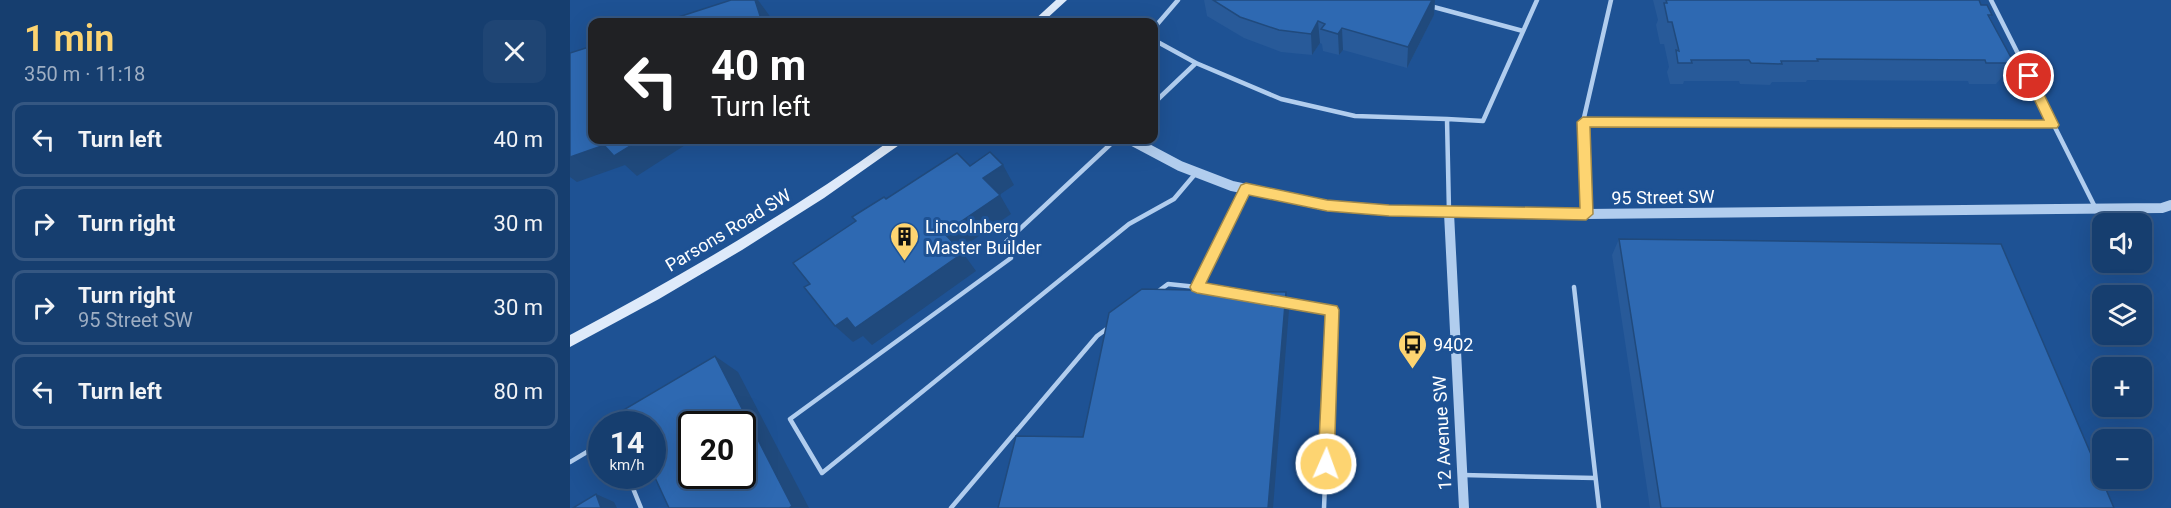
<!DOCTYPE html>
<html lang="en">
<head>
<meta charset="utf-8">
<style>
  :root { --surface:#163e6f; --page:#1f4574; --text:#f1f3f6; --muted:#9eaec3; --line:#355782; --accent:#fdd471 }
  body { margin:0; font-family:Roboto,sans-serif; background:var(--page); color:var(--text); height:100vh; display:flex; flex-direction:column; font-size:22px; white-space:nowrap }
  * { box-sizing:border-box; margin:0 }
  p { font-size:20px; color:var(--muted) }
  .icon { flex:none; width:33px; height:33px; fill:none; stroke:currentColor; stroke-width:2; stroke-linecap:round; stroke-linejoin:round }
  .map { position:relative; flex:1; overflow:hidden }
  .sheet { display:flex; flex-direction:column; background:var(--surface); width:570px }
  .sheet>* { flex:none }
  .hud { position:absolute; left:18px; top:18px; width:570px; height:126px; border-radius:12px; box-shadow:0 6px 24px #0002,0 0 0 2px var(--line); background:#202124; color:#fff; overflow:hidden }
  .tools { position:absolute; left:1522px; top:213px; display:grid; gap:12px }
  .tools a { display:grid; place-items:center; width:60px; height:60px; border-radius:12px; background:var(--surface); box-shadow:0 6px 24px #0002,0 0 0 2px var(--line); font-size:30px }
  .speed { position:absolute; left:18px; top:411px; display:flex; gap:12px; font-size:30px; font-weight:700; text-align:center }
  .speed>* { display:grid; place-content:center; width:78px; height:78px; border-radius:50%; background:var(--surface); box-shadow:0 6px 24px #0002,0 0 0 2px var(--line); line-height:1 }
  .speed small { font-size:15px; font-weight:400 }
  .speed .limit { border:3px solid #111; border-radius:9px; background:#fff; color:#111 }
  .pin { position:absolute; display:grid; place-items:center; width:51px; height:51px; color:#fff; margin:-26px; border:3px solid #fff; border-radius:50%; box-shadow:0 2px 6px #0007 }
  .me { position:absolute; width:66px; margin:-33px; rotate:2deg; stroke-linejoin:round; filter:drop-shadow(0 0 4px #0008) }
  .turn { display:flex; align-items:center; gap:21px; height:126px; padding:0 24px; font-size:27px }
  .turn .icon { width:78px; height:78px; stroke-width:2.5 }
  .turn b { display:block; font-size:42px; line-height:51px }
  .round { display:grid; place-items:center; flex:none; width:63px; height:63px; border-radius:12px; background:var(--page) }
  .head { display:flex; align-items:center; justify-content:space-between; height:102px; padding:0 24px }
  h1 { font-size:36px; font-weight:600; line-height:45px; color:var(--accent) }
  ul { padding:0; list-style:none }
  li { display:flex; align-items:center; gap:18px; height:75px; margin:0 12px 9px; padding:0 12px; border:3px solid var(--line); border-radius:12px }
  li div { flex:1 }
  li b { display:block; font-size:22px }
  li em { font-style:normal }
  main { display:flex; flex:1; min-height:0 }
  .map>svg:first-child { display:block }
</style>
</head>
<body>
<main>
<section class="sheet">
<div class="head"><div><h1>1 min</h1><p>350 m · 11:18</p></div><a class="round"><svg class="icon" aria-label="close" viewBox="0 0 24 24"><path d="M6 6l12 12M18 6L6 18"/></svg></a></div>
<ul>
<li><svg class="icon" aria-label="left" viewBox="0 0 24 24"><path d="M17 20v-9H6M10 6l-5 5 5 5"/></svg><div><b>Turn left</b></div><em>40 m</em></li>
<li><svg class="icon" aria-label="right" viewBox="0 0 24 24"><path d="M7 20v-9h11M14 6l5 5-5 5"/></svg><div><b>Turn right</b></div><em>30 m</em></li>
<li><svg class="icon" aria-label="right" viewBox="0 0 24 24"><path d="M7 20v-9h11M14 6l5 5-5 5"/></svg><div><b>Turn right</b><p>95 Street SW</p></div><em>30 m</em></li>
<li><svg class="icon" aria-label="left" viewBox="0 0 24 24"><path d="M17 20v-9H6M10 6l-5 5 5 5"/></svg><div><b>Turn left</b></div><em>80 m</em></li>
</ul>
</section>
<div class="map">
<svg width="1601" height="508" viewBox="0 0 1601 508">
  <rect width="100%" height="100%" fill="#1e5294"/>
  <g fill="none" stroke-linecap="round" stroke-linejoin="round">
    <path stroke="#b1cdee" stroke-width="4.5" d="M1421,0l104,207
      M860,6l93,25
      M584,28l24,-28
      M584,40l42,23
      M584,103l42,-40 85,36 74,17 92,3 2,93
      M877,119l36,2 54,-121
      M1013,122l28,-122
      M545,140l-109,102 5,16 -221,161 32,54 307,-249 45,-25 22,-26
      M1016,214l-3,-92 470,3
      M627,287l26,5
      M1004,287l25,221
      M586,293l12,-9 29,3 49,-98
      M715,302l47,8 -8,198
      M0,462l32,-19
      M893,475l132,3
      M58,476l13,32
      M381,508l146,-172 11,-8"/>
    <path stroke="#b1cdee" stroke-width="10" d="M561,140l49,26 52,20 95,20 62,5 197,3 576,-6 9,-3
      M879,213l15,295"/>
    <path fill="#deeafa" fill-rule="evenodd" d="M486,0h11l-24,22h-11z
      M321,140h13l-2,3 -78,55 -82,52 -83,49 -89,48v-12c111,-59 219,-122 321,-195z"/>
  </g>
  <path fill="#285a99" d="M634,0h231l-1,15 -27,53 -64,-18 -4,5 -16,-4 -1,-7 -2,-1 -8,12 -31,-3 -37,-14 -37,-22z
    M1083,0h326l2,5 11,10 -2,2 24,46 -18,21h-27l-1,-3 -161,-1 -1,2h-34l-2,3 -30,-1 -1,-3h-55l-1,3h-13l-3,-12 2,-5 -5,-23h-4l-4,-19 2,-5z
    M1049,239l495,269h-464l-38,-253z"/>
  <path fill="#204a7d" d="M185,0h3l11,15 3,7h-10z
    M862,0h3l-1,15 -27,53 1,-21z
    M748,21l2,22 -8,12 -1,-21z
    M772,28l1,22 -4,5 -1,-21z
    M70,140h53l-56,36 -12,-11 -48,17 -7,-5v-20l34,-12z
    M433,165l11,20 -19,13 -12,-20z
    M430,195l11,19 -54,37 -13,-18z
    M393,253l13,18 -104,74 -9,-9 -10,6 -18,-16 12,-8z
    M716,292l3,18 -16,198h-5z
    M145,356l23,16 71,136h-20z
    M26,494l18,8 3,6h-16z"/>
  <path fill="#2e69b2" stroke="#204a7d" stroke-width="1.5" fill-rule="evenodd" d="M161,0h24l7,22h-99z
    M643,0h219l-24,47 -66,-19 -4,6 -17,-5 4,-5 -7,-3 -7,13 -32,-4 -39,-13z
    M1096,0h313l2,5h6l5,10h-4l26,48h-28l-1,-3 -168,-1 1,2h-37l1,3 -31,-1 -2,-3h-58l1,3h-14l-2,-13 3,1 -7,-29h-4l-4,-19h3z
    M22,46v94h48l-26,16 -10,-11 -34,12v-104z
    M420,152l13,13 -20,13 17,17 -56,38 19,20 -108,75 -8,-10 -12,8 -31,-39 6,-3 -17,-21 63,-42 -4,-4 32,-20 2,2 71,-46 13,13z
    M1049,239l382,5 113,264h-453z
    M572,289l144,3 -18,216h-270l18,-72 67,1 26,-124z
    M145,356l77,150 -3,2h-120l-17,-37v-47h-27l-5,-12zM122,424h50v52h-50z
    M26,494l5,14h-28z"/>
  <path fill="#fdd471" stroke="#a48a49" stroke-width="1.5" d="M1459,72l6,4 24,49 -2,3 -467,-1 3,87 -7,6 -197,-4 -62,-5 -78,-16 -43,88 131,23 2,4 -5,154 -3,5 -5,3 -6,-3 -2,-5 7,-149 -128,-22 -5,-2 -2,-4 51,-102 5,-2 81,17 62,5 191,3 -3,-86 6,-5 461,3 -21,-44z"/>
  <defs>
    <symbol id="building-pin" viewBox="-11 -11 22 30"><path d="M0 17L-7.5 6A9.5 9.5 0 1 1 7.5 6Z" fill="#fdd471" stroke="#1e5294"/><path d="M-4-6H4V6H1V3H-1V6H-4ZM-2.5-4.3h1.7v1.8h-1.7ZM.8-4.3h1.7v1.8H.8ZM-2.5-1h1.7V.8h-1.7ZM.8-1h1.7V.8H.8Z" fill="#111"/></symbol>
    <symbol id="bus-pin" viewBox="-11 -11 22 30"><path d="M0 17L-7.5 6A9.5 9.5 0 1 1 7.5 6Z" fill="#fdd471" stroke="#1e5294"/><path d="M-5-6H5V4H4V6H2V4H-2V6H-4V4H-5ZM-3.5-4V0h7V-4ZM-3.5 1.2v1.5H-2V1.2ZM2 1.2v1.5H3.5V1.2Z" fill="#111"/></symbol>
  </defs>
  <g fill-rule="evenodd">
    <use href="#building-pin" x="318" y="220" width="33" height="45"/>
    <use href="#bus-pin" x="826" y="328" width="33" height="45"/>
  </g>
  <g text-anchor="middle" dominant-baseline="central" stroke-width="6" stroke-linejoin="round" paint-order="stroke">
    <g font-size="18" fill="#fff" stroke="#1e5294">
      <text transform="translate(1093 197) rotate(-1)">95 Street SW</text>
      <text transform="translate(158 230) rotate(-31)">Parsons Road SW</text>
      <text transform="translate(872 433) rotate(-93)">12 Avenue SW</text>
    </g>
    <g font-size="18" fill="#fff" stroke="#1e5294" text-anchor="start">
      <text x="355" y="226">Lincolnberg<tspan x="355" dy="21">Master Builder</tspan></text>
      <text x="863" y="344">9402</text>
    </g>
  </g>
</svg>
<div class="tools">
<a><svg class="icon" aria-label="sound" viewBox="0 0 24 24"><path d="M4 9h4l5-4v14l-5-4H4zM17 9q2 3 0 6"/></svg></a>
<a><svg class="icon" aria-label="layers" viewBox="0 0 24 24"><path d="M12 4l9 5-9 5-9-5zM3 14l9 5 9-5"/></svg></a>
<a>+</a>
<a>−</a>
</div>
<div class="speed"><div>14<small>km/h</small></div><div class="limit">20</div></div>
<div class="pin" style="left:1459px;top:76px;background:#d93025"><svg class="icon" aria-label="arrive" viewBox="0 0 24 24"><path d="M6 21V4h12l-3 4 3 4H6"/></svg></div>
<svg class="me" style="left:756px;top:464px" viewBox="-20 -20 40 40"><circle r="17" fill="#fdd471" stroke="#fff" stroke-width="3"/><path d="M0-11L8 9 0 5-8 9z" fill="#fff"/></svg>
<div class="hud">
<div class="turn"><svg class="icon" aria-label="left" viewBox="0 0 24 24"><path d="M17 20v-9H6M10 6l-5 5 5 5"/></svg><div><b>40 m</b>Turn left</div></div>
</div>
</div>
</main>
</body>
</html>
